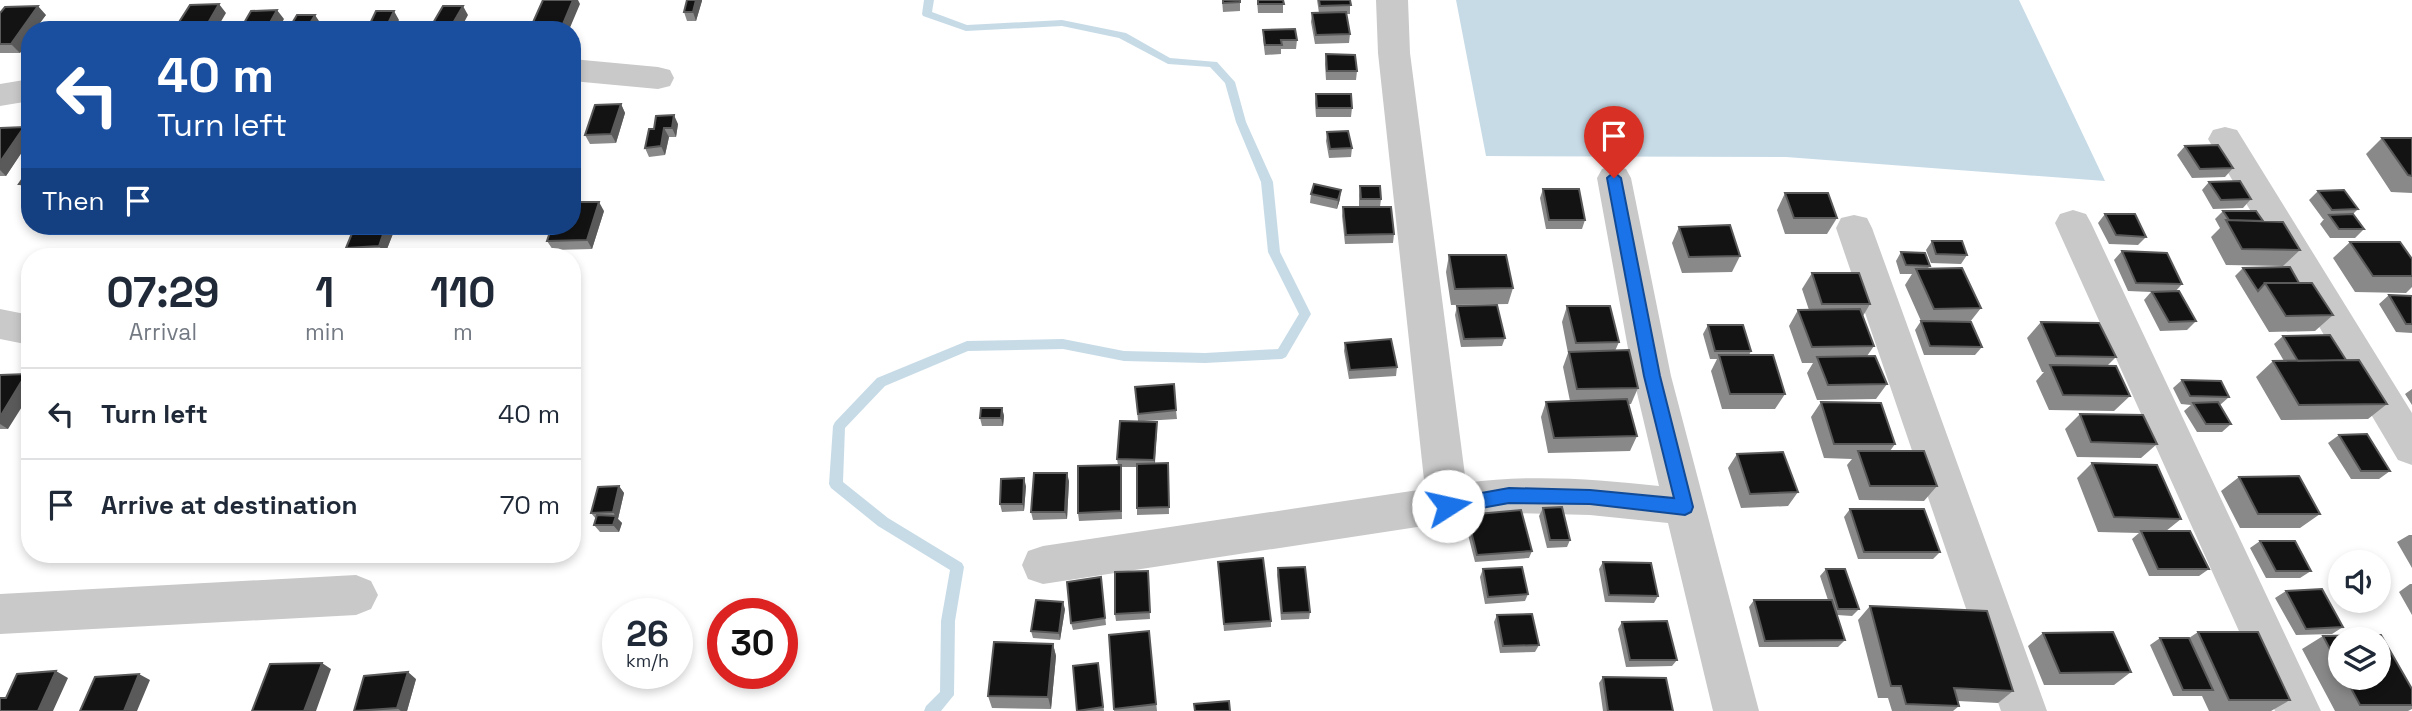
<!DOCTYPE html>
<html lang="en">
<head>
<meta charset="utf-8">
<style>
  :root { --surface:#fff; --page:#f6f6f7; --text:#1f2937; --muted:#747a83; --line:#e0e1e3 }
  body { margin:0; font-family:"Space Grotesk",sans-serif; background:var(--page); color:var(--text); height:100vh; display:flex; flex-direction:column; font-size:26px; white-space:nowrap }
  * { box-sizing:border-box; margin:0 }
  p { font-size:23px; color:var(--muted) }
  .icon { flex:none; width:38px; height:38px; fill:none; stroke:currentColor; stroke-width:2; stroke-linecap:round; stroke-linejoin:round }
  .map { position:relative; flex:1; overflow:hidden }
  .side { position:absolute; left:21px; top:248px; width:560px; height:315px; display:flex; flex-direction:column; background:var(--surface); border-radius:28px; box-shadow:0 4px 10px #0003 }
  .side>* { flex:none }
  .top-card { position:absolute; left:21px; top:21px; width:560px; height:214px; border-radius:28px; box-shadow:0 4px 10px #0003; background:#1a4fa0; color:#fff; overflow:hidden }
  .tools { position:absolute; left:2328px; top:550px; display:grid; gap:14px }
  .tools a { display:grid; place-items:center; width:63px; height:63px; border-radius:50%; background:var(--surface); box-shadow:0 4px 10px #0003; font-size:35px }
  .speed { position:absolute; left:602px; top:598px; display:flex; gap:14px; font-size:35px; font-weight:700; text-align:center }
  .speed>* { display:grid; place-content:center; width:91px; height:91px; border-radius:50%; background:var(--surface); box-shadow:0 4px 10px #0003; line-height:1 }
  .speed small { font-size:18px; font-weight:400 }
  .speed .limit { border:10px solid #d22; background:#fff; color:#111 }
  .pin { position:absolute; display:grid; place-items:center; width:60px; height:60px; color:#fff; margin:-72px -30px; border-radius:50% 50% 50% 0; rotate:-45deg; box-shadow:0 0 7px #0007 }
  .pin .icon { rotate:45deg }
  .me { position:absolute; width:77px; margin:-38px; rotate:80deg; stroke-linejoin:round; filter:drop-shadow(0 0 5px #0008) }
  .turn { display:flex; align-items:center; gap:24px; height:147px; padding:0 21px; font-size:32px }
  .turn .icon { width:91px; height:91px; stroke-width:2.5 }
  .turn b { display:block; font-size:49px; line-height:60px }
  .then { display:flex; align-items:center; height:66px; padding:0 21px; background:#0003; gap:14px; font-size:26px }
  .eta { display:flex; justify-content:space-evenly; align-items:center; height:119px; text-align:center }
  .eta b { font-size:42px; font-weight:700; line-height:49px }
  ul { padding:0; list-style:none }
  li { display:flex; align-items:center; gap:21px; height:91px; padding:0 21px; border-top:2px solid var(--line) }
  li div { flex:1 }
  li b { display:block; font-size:26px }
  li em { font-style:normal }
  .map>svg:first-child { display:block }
</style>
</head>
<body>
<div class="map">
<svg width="2412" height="711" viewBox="0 0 2412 711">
  <rect width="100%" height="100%" fill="#fff"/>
  <path fill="#c7dbe7" d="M1456,0h563l86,181 -319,-24 -300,-1z"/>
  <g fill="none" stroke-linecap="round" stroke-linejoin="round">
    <path fill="#c7dbe7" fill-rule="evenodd" d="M924,0h10l-2,12 35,13 95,-5 64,13 44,25 47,4 18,20 11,40 27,60 7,70 31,62 -25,43 -4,2 -77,4 -81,-2 -61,-12 -95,2 -83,35 -40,42 -2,54 45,36 74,45 2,4 -9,54 -1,74 -13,16h-17l2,-5 14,-14 1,-71 9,-51 -72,-44 -47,-38 -2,-4 4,-58 2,-4 42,-44 90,-37 96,-2 61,12 81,2 73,-4 21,-35 -31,-62 -7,-70 -25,-60 -11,-39 -15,-16 -42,-3 -49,-26 -57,-12 -96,5 -43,-15 -1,-2z"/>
    <path fill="#c9c9c9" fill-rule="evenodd" d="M1376,0h32l2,53 56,430c65,-9 128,-4 193,3l-26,-110 -36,-198 5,-9 12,-4 12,4 5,9 40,198 88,335h-46l-45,-188 -78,-8 -81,-2 -466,71 -15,-5 -6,-14 6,-14 15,-5 382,-57 -47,-436z
      M572,59l86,8 12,3 4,8 -4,8 -12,3 -86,-8z
      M30,79v22l-30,5v-22z
      M2225,127l12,3 175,283v52l-14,-5 -190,-321 5,-9z
      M2073,210l13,4 5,9 230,488h-46l-220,-488 5,-9z
      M1854,215l13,3 5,10 175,483h-46l-165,-483 5,-10z
      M0,309l30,6v30l-30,-6z
      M356,575l15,6 7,14 -7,14 -15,6 -356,19v-40z"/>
  </g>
  <path fill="#898989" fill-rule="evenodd" d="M687,0h15l-6,21h-9l-3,-9z
    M1222,0h18v11l-17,1z
    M1257,0h26v13h-25z
    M1317,0h33v14h-4l4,20 -1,9 -34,1 -4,-22 1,-9h7z
    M0,13l46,2 -16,15v8l-10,15h-20z
    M1263,30l34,10 -1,9h-15v5l-16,1 -2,-16z
    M1326,54l31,17 -1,9h-30l-1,-16z
    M1316,94l36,14 -1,9h-35l-1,-14z
    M621,104l4,9 -9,30 -26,1 -5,-9z
    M678,124l-2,13h-7l-4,18 -16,2 -4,-9 9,-19z
    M24,127l6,7v6l-24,36h-6v-48z
    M1327,132l25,16 -1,9 -22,1 -3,-17z
    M2382,138h30v55l-21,-1 -25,-38z
    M2185,146l48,22 -8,9 -33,1 -15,-23z
    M30,168v25h-1l-10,-9z
    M2209,182l42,17 -8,9 -30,1 -11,-19z
    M1360,186l21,13 -1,8 14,27 -1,9 -48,1 -3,-28 1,-9h16v-12z
    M1543,189l42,31 -3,9h-36l-6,-31z
    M2318,191l40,18 -5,5 11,15 -9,9h-25l-10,-14 4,-5h-1l-14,-19z
    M1785,193l52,25 -10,16h-42l-8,-24z
    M1311,194l29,5 -3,10 -27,-6z
    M604,211l-12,38 -39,1 -6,-9z
    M2223,211l40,10 37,29 -17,16 -57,-1 -15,-28 9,-9 -5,-9z
    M2105,214l41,23 -8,8 -29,-1 -11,-21z
    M355,226h41l-11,28 -32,3 -7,-9z
    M1679,227l61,29 -8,16 -50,1 -10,-30z
    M1932,241l35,14 -6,9 -30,-1 -5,-13z
    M2350,242l62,17v28l-6,6 -51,-1 -22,-34z
    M2122,251l60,33 -7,8 21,29 -9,9 -27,1 -16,-31 7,-8 -23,-1 -14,-31z
    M1901,252l29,14 -2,2 53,40 -11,14 12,25 -7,8h-51l-9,-25 6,-9 -16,-36 7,-11h-12l-4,-13z
    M1449,255l64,33 -5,16 -57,1 -5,-33z
    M2243,268l56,15 34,32 -18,16 -46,1 -34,-56z
    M1812,273l58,31 -7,12 11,30 -7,10 20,28 -11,15 -59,1 -10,-27 6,-10h-11l-13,-37 9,-16h11l-7,-21z
    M2389,295l23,1v37l-16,-1 -17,-28z
    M1457,306l48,32 -3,8 -41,1 -6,-32z
    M1567,306l52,36 -4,9 23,37 -7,16h-3l9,32 -7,15 -82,2 -7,-36 5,-15 24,-1 -7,-34 5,-14 -6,-31z
    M2041,322l75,35 -8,8 22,31 -16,15 -65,-1 -13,-29 8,-9h-2l-15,-34z
    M1708,325l43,26 -2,4 36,39 -10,15h-53l-11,-38 6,-12h-7l-7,-25z
    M2283,336l63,24 41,44 -19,15 -87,1 -25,-43 17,-16h11l-10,-17z
    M1345,343l52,24 -1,9 -47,3 -5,-28z
    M0,375l8,54h-8z
    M2182,380l47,17 -9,8 11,19 -9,8h-25l-13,-21 7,-6 -10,-1 -8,-16z
    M1135,387l41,23 1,9 -33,2 13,1 -2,42 13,-1 1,51 -32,1v-48h-16l1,52 -43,2 -1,-8 40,-48 -1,-6 21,-38z
    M2412,389v16l-7,-11z
    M1821,402l74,42 -5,7 47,35 -13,15 -65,-1 -12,-35 5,-6 -28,-1 -13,-41z
    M1002,408l2,8 -1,10h-21l-2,-8z
    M2080,414l77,30 -16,14 -64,-1 -12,-28z
    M2339,435l51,36 -11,8h-28l-23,-36z
    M1737,454l61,38 -10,14 -47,2 -13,-40z
    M2092,463l89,56 -15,12 43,38 -10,7h-50l-17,-37 7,-6 -41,-1 -21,-54z
    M2239,477l81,37 -20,14h-60l-19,-37z
    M1069,481l-2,38 -34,1 -2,-8z
    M619,486l5,7 -6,26 4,4 -3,9h-19l-6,-7 2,-6 -5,-6z
    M1026,486l-2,25 -22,1 -2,-8z
    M1543,508l27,32 -3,7 -20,1 -8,-32z
    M1850,509l90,43 -7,7h-75l-14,-42z
    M1467,515l65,36 -3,7 -54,4 -10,-39z
    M2409,535h3v33l-15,-26z
    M2260,541l51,30 -11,7h-34l-16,-30z
    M1218,562l53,59v6l-47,4z
    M1603,562l55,34 -4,7 -49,-1 -6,-33z
    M1278,568l32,44 -1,7 -28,1 -4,-45z
    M1483,569l45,25 -3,7 -40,3 -5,-27z
    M1826,569l33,40 -7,7 -15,-1 8,25 -7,7h-79l-10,-40 5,-7h74l-8,-24z
    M1148,571l2,48 -34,2 -1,-7z
    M1101,577l5,48 -33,5 -2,-7z
    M2410,584h2v31l-13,-23z
    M2286,591l57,36 -11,7 -36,1 -21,-37z
    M1870,606l143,85 -15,12 -40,-2 1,5 -6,5h-61l-4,-13h-10l-20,-78z
    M1065,609l-5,31 -27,-2 -2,-7z
    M1497,615l42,30 -4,7 -35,1 -6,-31z
    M1622,622l55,38 -5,6 -46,1 -8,-38z
    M1149,631l8,80h-43l-5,-76z
    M2198,632l92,68 -19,11h-62l-7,-15h-29l-23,-51 10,-7h29z
    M2043,633l88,39 -17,13h-70l-16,-39z
    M2381,635l31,54v20l-4,2h-73l-33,-62 21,-13zM2340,639h38v38h-38z
    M1053,644l3,12 -5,53 -59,-1 -4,-12z
    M1098,663l6,48h-27z
    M1603,677l70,34h-70l-4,-28z
    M416,679l-9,32h-53z"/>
  <path fill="#5a5a5a" d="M573,0h5l2,4 -11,26h-8z
    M696,0h6v1l-6,20 -3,-9z
    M219,4l7,9 -10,17h-12z
    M38,6l8,9 -11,15h-5v8l-10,15 -9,-9z
    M463,6l5,9 -8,15h-11z
    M277,10l7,9 -6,11h-12z
    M394,11l5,9 -4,10h-10z
    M315,15l6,9 -3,6h-12z
    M621,104l4,9 -9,30 -5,-9z
    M674,115l4,9 -2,13 -4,-9z
    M24,127l6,7v6l-24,36 -6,-6v-8z
    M664,128l5,9 -4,18 -4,-9z
    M1341,190l-1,9 -3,10 1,-9z
    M599,202l5,9 -12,38 -5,-9z
    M386,226h10l-11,28 -6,-8z
    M26,374l4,3v17l-22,35 -8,-5v-7z
    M1002,408l2,8 -1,10 -2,-8z
    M1157,422v8l-3,38v-8z
    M1067,473l2,8 -2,38 -2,-7z
    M1024,478l2,8 -2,25 -1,-7z
    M619,486l5,7 -6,26 4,4 -3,9 -6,-7 3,-8 -3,-5z
    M1063,602l2,7 -5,31 -1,-7z
    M1053,644l3,12 -5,53 -3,-12z
    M322,663l9,6 -15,42h-12z
    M56,671l12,7 -15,33h-15z
    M408,672l8,7 -9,32h-6l-4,-3z
    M139,674l11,6 -13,31h-13z"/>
  <path fill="#131313" stroke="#5a5a5a" stroke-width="2" d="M543,0h30l-12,29h-31z
    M687,0h9l-3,12h-9z
    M1223,0h17v2l-17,1z
    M1258,0h25l1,4h-26z
    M1319,0h31l1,5 -31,1z
    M219,4l-15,26h-30l16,-25z
    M38,6l-27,38h-11v-31l5,-6z
    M443,6h20l-14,24h-20z
    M277,10l-11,20h-26l11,-19z
    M376,11h18l-9,19h-18z
    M1346,12l4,22 -34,1 -4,-22z
    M297,15h18l-9,15h-18z
    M1295,29l2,11h-16l1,5h-17l-2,-15z
    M1326,54l29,1 2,16h-30z
    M1316,94h35l1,14h-35z
    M621,104l-10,30 -26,1 10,-30z
    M674,115l-2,13h-8l-3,18 -16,2 4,-19h5l2,-13z
    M24,127l-24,35v-34z
    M1348,131l4,17 -22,1 -3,-17z
    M2382,138h30v38l-4,-1z
    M2218,145l15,23 -33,1 -15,-23z
    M30,168v16h-11z
    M2240,181l11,18 -30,1 -12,-18z
    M1314,184l27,6 -3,10 -27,-6z
    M1360,186h20l1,13h-20z
    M1543,189h36l6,31h-36z
    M2344,190l14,19 -26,1 -14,-19z
    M1785,193h43l9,25h-43z
    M572,202h27l-12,38 -40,1 5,-15h20z
    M1343,207h48l3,27 -48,1z
    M2223,211h33l7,10 -34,-1z
    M2105,214h30l11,23 -30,-2z
    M2353,214l11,15h-25l-10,-14z
    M2226,220l57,2 17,28 -58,-1z
    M1730,225l10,31 -51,1 -10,-30z
    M355,226h31l-7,20 -33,2z
    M1932,241h30l5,14 -31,-1z
    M2350,242h50l12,17v17h-39z
    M2122,251l45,2 15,31 -46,-1z
    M1901,252l24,1 5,13 -24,-1z
    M1449,255h57l7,33 -58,1z
    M2290,267l9,16h-34l-7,8 -15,-23z
    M1962,268l19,40 -47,1 -18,-40z
    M1812,273h47l11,31h-48z
    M2265,283h47l21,32 -47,1z
    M2179,291l17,30 -27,1 -17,-30z
    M2389,295l23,1v28h-6z
    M1497,305l8,33 -41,1 -7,-33z
    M1567,306h43l9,36 -43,1z
    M1860,309l14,37 -62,1 -14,-37z
    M1921,321l50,1 11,25 -52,-1z
    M2041,322l58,1 17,34 -60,-1z
    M1708,325h35l8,26h-36z
    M2330,335l16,25 -48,1 -15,-25z
    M1391,339l6,28 -47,3 -5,-27z
    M1629,350l9,38 -61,1 -8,-37z
    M1719,355h54l12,39h-55z
    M1875,356l12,28 -59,1 -11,-28z
    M2359,360l28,44 -88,1 -26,-44z
    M2050,365l66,1 14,30 -67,-1z
    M26,374l-26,43v-42z
    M2182,380l39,1 8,16 -39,-1z
    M1174,384l2,26 -38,4 -3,-27z
    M1627,399l10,37 -83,2 -8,-36z
    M1821,402l60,1 14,41h-61z
    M2218,402l13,22h-25l-13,-21z
    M981,408h21l-1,10h-21z
    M2080,414l63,1 14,29 -66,-2z
    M1120,421l37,1 -3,38 -37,-1z
    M2367,434l23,37h-29l-22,-36z
    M1858,451h66l13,35h-67z
    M1783,452l15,40 -48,2 -13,-40z
    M1168,463l1,44 -32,1v-44z
    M2092,463l65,2 24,54 -67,-2z
    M1121,465v46l-43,2v-47z
    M1034,473h33l-2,39h-34z
    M2299,476l21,38h-62l-19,-37z
    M1024,478l-1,26h-23l1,-25z
    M619,486l-6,26 -22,1 7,-26z
    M1562,507l8,33h-20l-7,-32z
    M1850,509h74l16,43h-76z
    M1521,510l11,41 -55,4 -10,-40z
    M597,515l19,1 -3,9h-19z
    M2141,531h49l19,38h-51z
    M2260,541h35l16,30h-35z
    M1263,558l8,63 -47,3 -6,-62z
    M1603,562l48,1 7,33 -49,-1z
    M1305,567l5,45 -28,1 -4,-45z
    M1522,567l6,27 -40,3 -5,-28z
    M1826,569h19l14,40h-21z
    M1148,571l2,41 -35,2v-42z
    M1101,577l4,41 -34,5 -4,-41z
    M2322,589l21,38 -37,2 -20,-38z
    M1036,600l27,2 -4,31 -28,-2z
    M1754,600h78l13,40 -80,1z
    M1870,606l117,5 26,80 -59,-3 5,18 -53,-2 -5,-18h-10z
    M1532,614l7,31 -36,1 -6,-31z
    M1667,621l10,39h-47l-8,-38z
    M1149,631l7,73 -42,5 -5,-74z
    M2113,632l18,40 -71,1 -17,-40z
    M2198,632h60l32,68h-61z
    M2381,635l31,54v16h-52l-15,-28h33v-38h-38v29l-17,-32z
    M2160,638h29l24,52h-30z
    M994,642l59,2 -5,53 -60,-1z
    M322,663l-18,48h-52l18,-47z
    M1098,663l5,44 -26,4 -4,-45z
    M56,671l-18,40h-38v-13h6l11,-24z
    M408,672l-11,36 -43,3 10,-35z
    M139,674l-15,37h-44l15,-34z
    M1603,677l63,1 7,33h-65z
    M1229,701l1,10h-35l-1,-7z"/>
  <path fill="#1a73e8" stroke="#114b97" stroke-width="2" d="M1614,172l7,6 39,198 33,131 -2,5 -6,3 -95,-11 -81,-1 -61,11 -6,-2 -2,-6 2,-5 6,-2 61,-11 81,2 84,8 -30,-122 -37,-198z"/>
</svg>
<div class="tools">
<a><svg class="icon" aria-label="sound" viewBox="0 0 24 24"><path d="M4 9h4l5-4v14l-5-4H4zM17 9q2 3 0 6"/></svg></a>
<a><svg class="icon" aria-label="layers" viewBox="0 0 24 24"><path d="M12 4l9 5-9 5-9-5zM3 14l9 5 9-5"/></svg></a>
</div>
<div class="speed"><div>26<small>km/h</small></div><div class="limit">30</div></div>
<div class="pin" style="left:1614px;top:178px;background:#d93025"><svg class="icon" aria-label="arrive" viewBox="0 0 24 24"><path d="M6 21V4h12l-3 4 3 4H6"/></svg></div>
<svg class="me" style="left:1448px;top:506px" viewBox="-20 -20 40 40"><circle r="19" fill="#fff"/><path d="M0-13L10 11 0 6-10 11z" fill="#1a73e8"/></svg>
<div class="top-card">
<div class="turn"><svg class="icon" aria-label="left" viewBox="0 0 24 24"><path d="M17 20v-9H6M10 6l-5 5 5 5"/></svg><div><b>40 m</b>Turn left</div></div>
<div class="then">Then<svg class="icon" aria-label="arrive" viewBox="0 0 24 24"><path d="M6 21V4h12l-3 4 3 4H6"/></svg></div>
</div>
<section class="side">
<div class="eta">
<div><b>07:29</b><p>Arrival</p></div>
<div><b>1</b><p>min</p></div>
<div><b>110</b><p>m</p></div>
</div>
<ul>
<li><svg class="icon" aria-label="left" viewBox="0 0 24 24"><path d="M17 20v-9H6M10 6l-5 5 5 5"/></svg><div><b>Turn left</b></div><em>40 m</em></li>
<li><svg class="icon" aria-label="arrive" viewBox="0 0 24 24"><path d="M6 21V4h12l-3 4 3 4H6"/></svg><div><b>Arrive at destination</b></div><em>70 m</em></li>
</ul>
</section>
</div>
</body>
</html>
